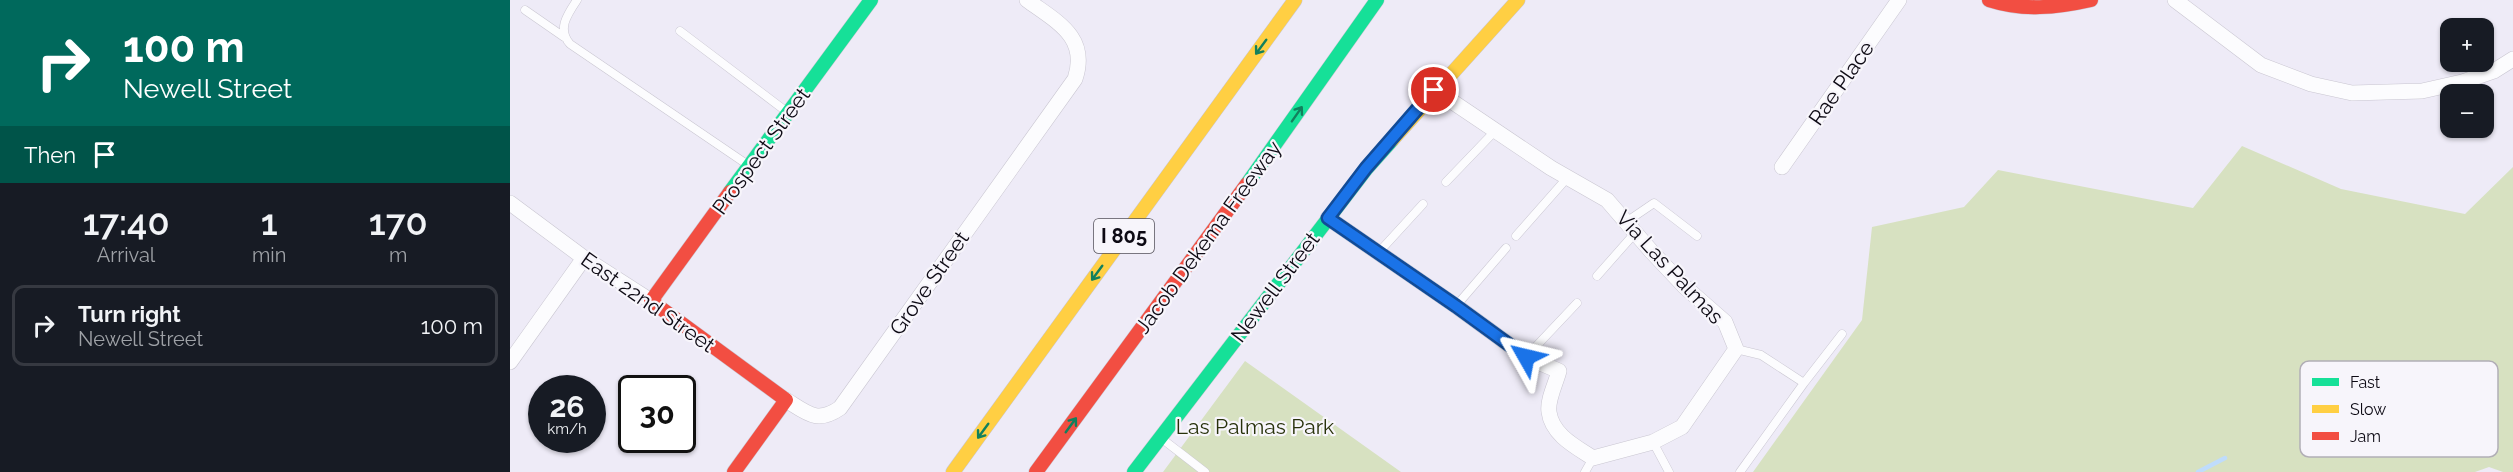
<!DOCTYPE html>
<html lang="en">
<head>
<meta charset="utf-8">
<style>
  :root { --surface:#171b24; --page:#242831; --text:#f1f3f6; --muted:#9ea1a6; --line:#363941 }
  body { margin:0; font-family:Raleway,sans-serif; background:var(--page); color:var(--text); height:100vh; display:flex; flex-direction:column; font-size:22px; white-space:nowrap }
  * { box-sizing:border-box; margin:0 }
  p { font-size:20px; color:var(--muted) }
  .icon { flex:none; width:33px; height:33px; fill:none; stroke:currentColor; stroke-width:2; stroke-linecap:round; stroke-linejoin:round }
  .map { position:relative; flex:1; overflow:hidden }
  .drawer { display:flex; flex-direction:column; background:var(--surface); width:510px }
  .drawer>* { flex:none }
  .banner { background:#00695c; color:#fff; overflow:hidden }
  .tools { position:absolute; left:1930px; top:18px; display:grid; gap:12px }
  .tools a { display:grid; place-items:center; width:54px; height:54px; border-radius:12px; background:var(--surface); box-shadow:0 2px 4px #0004; font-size:30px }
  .speed { position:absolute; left:18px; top:375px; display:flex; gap:12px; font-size:30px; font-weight:700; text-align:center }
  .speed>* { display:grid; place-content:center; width:78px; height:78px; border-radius:50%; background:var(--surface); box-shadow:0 2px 4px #0004; line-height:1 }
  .speed small { font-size:15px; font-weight:400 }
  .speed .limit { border:3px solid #111; border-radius:9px; background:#fff; color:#111 }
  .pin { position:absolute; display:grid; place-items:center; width:51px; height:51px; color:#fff; margin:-26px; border:3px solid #fff; border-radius:50%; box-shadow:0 2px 6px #0007 }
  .me { position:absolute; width:66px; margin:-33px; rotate:307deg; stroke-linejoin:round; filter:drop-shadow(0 0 4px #0008) }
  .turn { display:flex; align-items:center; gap:21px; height:126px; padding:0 24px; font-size:27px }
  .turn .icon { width:78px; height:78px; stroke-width:2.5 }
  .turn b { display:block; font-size:42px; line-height:51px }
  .then { display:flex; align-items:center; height:57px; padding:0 24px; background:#0003; gap:12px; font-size:22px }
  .eta { display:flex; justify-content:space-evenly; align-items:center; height:102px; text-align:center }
  .eta b { font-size:36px; font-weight:600; line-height:42px }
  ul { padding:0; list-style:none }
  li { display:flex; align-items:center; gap:18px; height:81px; margin:0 12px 9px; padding:0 12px; border:3px solid var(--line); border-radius:12px }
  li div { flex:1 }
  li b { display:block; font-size:22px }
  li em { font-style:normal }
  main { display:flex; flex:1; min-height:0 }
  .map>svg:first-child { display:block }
</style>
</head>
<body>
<main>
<section class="drawer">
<div class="banner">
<div class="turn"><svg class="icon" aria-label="right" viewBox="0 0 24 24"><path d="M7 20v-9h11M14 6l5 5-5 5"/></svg><div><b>100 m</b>Newell Street</div></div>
<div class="then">Then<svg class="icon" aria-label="arrive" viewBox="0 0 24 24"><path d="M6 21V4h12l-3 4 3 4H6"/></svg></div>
</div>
<div class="eta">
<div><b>17:40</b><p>Arrival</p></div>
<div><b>1</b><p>min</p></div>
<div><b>170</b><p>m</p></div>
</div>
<ul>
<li><svg class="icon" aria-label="right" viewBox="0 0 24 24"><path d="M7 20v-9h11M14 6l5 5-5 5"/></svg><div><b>Turn right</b><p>Newell Street</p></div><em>100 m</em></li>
</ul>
</section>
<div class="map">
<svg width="2003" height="472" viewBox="0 0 2003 472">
  <rect width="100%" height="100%" fill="#eeebf7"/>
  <path fill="#d7e1c1" d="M1732,146l99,43 124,25 48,-47v305h-10l-14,-5 -14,5h-722l109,-152 10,-93 92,-20 34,-37 195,38z
    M735,361l156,111h-238z"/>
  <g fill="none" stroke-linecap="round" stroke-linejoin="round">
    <path stroke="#bfdcfc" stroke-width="4.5" d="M1688,472l27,-14"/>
    <defs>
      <path id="lane" d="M67,0c-10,15 -20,29 -7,44l178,121
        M15,10l39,27
        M170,31l107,81
        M936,182l49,-51
        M1116,222l28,-19 43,33
        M1006,236l52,-59
        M869,252l44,-48
        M1087,276l38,-43
        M946,306l50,-58
        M1226,349l25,6 43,28 -64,89
        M1016,357l51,-54
        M1294,383l38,-49
        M651,438l44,34
        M1143,442l16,30
        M1075,472l8,-14"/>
      <path id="street" d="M1665,0l86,65 50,19 41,9 70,-2 40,-9 32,-11 19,-12
        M1272,167l117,-167
        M0,203l74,55 67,43
        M818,218l128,88 70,51 33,14c-3,12 -12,29 -10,41 3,23 27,35 44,46l60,-16 29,-15 54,-78 -11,-27 -40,-35 -34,-36 -44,-51 -56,-32 -116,-78
        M0,362l74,-104
        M276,400c21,13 31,24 54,8l235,-329c14,-42 -18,-57 -48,-79"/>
      <path id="fast" d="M737,184l130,-184
        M220,192l141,-192
        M624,472l233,-304 25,-28"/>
      <path id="slow" d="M882,140l126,-140
        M443,472l342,-472"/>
      <path id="jam" d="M1479,0c34,11 67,8 102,0
        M220,192l-79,109 135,99 -52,72
        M526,472l211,-288"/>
    </defs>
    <use href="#lane" stroke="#c9c6d1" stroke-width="9"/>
    <use href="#street" stroke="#c9c6d1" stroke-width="16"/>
    <use href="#fast" stroke="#c9c6d1" stroke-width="15"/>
    <use href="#slow" stroke="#c9c6d1" stroke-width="15"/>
    <use href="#jam" stroke="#c9c6d1" stroke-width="15"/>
    <use href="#lane" stroke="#fcfcfe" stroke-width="8"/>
    <use href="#street" stroke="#fcfcfe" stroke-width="15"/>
    <use href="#fast" stroke="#16e098" stroke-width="14"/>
    <use href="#slow" stroke="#ffcf43" stroke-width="14"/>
    <use href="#jam" stroke="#f24e42" stroke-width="14"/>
  </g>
  <defs><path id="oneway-shaft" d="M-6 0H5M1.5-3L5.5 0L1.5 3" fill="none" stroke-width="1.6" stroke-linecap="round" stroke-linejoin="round" transform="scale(1.5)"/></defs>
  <g stroke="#12805d">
    <use href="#oneway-shaft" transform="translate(751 47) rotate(126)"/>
    <use href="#oneway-shaft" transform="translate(787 114) rotate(-55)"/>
    <use href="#oneway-shaft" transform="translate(587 273) rotate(126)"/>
    <use href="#oneway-shaft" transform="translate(561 425) rotate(-54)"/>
    <use href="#oneway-shaft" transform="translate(473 431) rotate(126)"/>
  </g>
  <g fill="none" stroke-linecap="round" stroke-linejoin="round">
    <defs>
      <path id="route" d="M924,90l-68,78 -38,50 128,88 70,51"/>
    </defs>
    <use href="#route" stroke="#114b97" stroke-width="15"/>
    <use href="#route" stroke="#1a73e8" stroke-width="10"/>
  </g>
  <g text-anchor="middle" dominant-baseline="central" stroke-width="4.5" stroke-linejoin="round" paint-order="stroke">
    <rect fill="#f7f5fb" stroke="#535059" stroke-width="1.5" x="584" y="219" width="60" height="34" rx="4.5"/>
    <g font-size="20" font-weight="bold" fill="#0d0a14">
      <text x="614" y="236">I 805</text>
    </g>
    <g font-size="21" fill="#0d0a14" stroke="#f7f5fb">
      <text transform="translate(1331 83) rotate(-55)">Rae Place</text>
      <text transform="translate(251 151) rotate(-54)">Prospect Street</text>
      <text transform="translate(698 237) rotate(-54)">Jacob Dekema Freeway</text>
      <text transform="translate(1160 267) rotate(47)">Via Las Palmas</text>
      <text transform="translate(419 283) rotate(-55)">Grove Street</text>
      <text transform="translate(765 287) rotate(-53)">Newell Street</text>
      <text transform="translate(138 302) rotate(35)">East 22nd Street</text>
    </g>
    <g font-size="21" fill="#28320b" stroke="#f7f5fb">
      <text x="745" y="426">Las Palmas Park</text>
    </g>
  </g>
  <rect x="1790" y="361" width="198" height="96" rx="9" fill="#f7f5fb" stroke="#b1aeb6" stroke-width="1.5"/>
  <rect x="1802" y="378" width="27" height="8" fill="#16e098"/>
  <rect x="1802" y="405" width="27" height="8" fill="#ffcf43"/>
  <rect x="1802" y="432" width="27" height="8" fill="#f24e42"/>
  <g font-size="16" fill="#0d0a14">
    <text x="1840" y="388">Fast</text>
    <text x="1840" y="415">Slow</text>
    <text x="1840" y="442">Jam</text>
  </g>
</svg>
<div class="tools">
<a>+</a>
<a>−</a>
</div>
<div class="speed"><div>26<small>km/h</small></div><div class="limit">30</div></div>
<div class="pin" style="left:924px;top:90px;background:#d93025"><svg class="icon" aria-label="arrive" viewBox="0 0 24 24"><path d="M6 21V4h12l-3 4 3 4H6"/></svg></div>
<svg class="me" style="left:1016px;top:357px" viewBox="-20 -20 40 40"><path d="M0-17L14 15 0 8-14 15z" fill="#1a73e8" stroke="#fff" stroke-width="4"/></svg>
</div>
</main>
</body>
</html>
